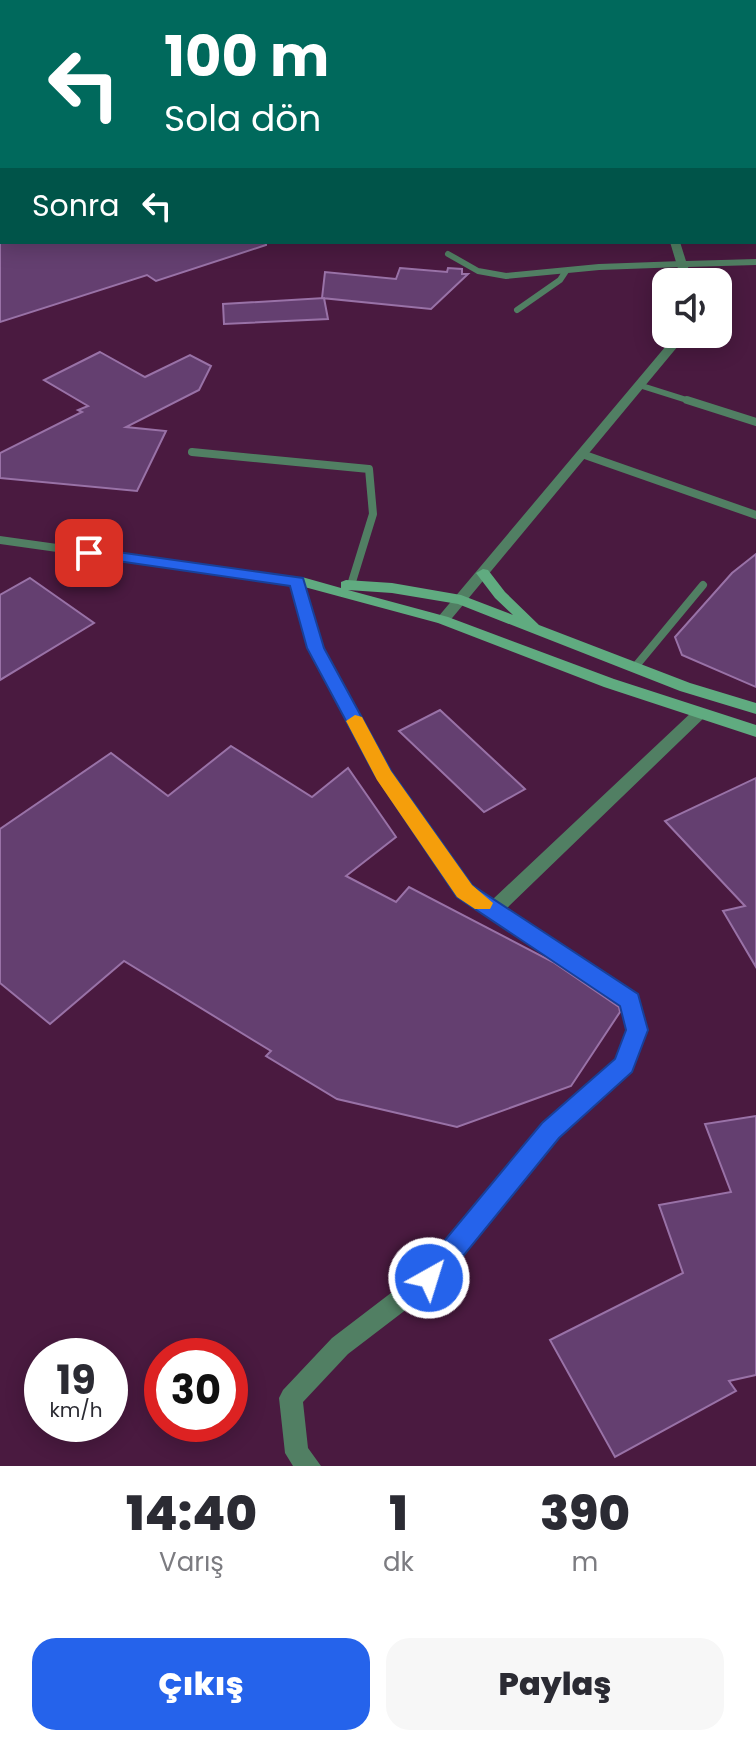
<!DOCTYPE html>
<html lang="tr">
<head>
<meta charset="utf-8">
<style>
  :root { --surface:#fff; --page:#f7f7f7; --text:#2b2b33; --muted:#7c7c81; --accent:#2563eb }
  body { margin:0; font-family:Poppins,sans-serif; background:var(--page); color:var(--text); height:100vh; display:flex; flex-direction:column; font-size:30px; white-space:nowrap }
  * { box-sizing:border-box; margin:0 }
  p { font-size:26px; color:var(--muted) }
  .icon { flex:none; width:44px; height:44px; fill:none; stroke:currentColor; stroke-width:2; stroke-linecap:round; stroke-linejoin:round }
  .map { position:relative; height:1466px; overflow:hidden }
  .sheet { display:flex; flex-direction:column; background:var(--surface); flex:1 }
  .sheet>* { flex:none }
  .hud { position:absolute; left:0px; top:0px; width:756px; height:244px; box-shadow:0 4px 20px #0003; background:#00695c; color:#fff; overflow:hidden }
  .buttons { position:absolute; left:652px; top:268px; display:grid; gap:16px }
  .buttons a { display:grid; place-items:center; width:80px; height:80px; border-radius:16px; background:var(--surface); box-shadow:0 4px 20px #0003; font-size:40px }
  .speed { position:absolute; left:24px; top:1338px; display:flex; gap:16px; font-size:40px; font-weight:700; text-align:center }
  .speed>* { display:grid; place-content:center; width:104px; height:104px; border-radius:50%; background:var(--surface); box-shadow:0 4px 20px #0003; line-height:1 }
  .speed small { font-size:20px; font-weight:400 }
  .speed .limit { border:12px solid #d22; background:#fff; color:#111 }
  .pin { position:absolute; display:grid; place-items:center; width:68px; height:68px; color:#fff; margin:-34px; border-radius:16px; box-shadow:0 4px 12px #0006 }
  .me { position:absolute; width:88px; margin:-44px; rotate:39deg; stroke-linejoin:round; filter:drop-shadow(0 0 6px #0008) }
  .turn { display:flex; align-items:center; gap:28px; height:168px; padding:0 32px; font-size:36px }
  .turn .icon { width:104px; height:104px; stroke-width:2.5 }
  .turn b { display:block; font-size:56px; line-height:68px }
  .then { display:flex; align-items:center; height:76px; padding:0 32px; background:#0003; gap:16px; font-size:30px }
  .eta { display:flex; justify-content:space-evenly; align-items:center; height:136px; text-align:center }
  .eta b { font-size:48px; font-weight:800; line-height:56px }
  .action { display:flex; gap:16px; margin-top:auto; padding:16px 32px }
  .action a { flex:1; height:92px; border-radius:24px; background:var(--accent); color:#fff; font-size:32px; font-weight:800; line-height:92px; text-align:center }
  .action a+a { background:var(--page); color:var(--text) }
  .map>svg:first-child { display:block }
</style>
</head>
<body>
<div class="map">
<svg width="756" height="1466" viewBox="0 0 756 1466">
  <rect width="100%" height="100%" fill="#4a1a40"/>
  <path fill="#643f70" stroke="#9972a7" stroke-width="2" d="M0,242h266v3l-110,36 -9,-6 -147,47z
    M400,268l47,4 1,-4 14,1v5h6l-37,35 -109,-11 3,-26 71,7z
    M324,298l4,21 -104,5 -1,-20z
    M100,352l45,25 45,-22 21,11 -12,24 -73,37 40,4 -29,60 -137,-13v-25l82,-41 -4,-2 10,-4 -44,-26z
    M756,554v133l-74,-32 -7,-18 57,-64z
    M30,578l64,45 -94,57v-85z
    M440,710l85,79 -41,23 -85,-81z
    M231,746l81,51 36,-29 48,69 -50,39 50,26 13,-15 144,75 66,45 1,5 -49,74 -114,41 -120,-28 -71,-43 5,-5 -147,-90 -74,63 -50,-41v-154l111,-76 57,43z
    M756,778v189l-33,-56 22,-5 -80,-85z
    M756,1116v259l-27,6 7,10 -121,66 -65,-117 133,-67 -24,-68 72,-13 -26,-68z"/>
  <g fill="none" stroke-linecap="round" stroke-linejoin="round">
    <path stroke="#517f63" stroke-width="6" d="M448,254l30,17 28,5 93,-9 83,-3
      M517,310l43,-30 6,-9
      M639,385l54,17"/>
    <path stroke="#517f63" stroke-width="8" d="M687,400l69,22
      M192,452l177,17 4,45 -22,71
      M582,454l174,61
      M635,667l68,-82"/>
    <path fill="#517f63" fill-rule="evenodd" d="M244,0h9l2,2h-9z
      M581,0h8l2,2h-8z
      M670,242h10l6,19 70,-2v6l-68,2 4,15h-10z
      M676,334h12l-240,289h-10l-2,-3 2,-3z
      M0,536l307,43 2,3 -4,4 18,62 67,123 81,115 21,14 202,-190 6,-2 8,6 -202,195 131,86 10,35 -16,41 -73,66 -121,149 -89,68 -45,48 5,46 13,18h-28l-8,-13 -6,-55 4,-8 49,-52 89,-68 123,-147 72,-63 11,-30 -5,-25 -163,-109 -83,-121 -69,-127 -16,-63 -291,-41z"/>
    <path fill="#60ab80" fill-rule="evenodd" d="M483,569l5,1 17,22 34,33 151,58 66,20v11l-76,-23 -222,-87 -66,-11 -44,-3 100,27 166,62 142,46v12l-152,-50 -166,-64 -141,-38 -2,-3 7,-5 39,11v-6l5,-2 46,3 69,12 52,20 -18,-17 -19,-25z"/>
  </g>
  <path fill="#2563eb" stroke="#184099" stroke-width="2" d="M89,548l214,30 21,70 67,123 81,114 166,109 10,36 -16,42 -73,66 -121,149 -9,3 -8,-3 -4,-9 4,-9 121,-146 73,-64 11,-29 -6,-24 -163,-109 -82,-122 -68,-127 -17,-62 -207,-30 -2,-3z"/>
  <path fill="#f59e0b" d="M355,715l7,2 29,54 81,114 21,18 -3,6h-15l-18,-12 -80,-117 -31,-59z"/>
</svg>
<div class="buttons">
<a><svg class="icon" aria-label="sound" viewBox="0 0 24 24"><path d="M4 9h4l5-4v14l-5-4H4zM17 9q2 3 0 6"/></svg></a>
</div>
<div class="speed"><div>19<small>km/h</small></div><div class="limit">30</div></div>
<div class="pin" style="left:89px;top:553px;background:#d93025"><svg class="icon" aria-label="arrive" viewBox="0 0 24 24"><path d="M6 21V4h12l-3 4 3 4H6"/></svg></div>
<svg class="me" style="left:429px;top:1278px" viewBox="-20 -20 40 40"><circle r="17" fill="#2563eb" stroke="#fff" stroke-width="3"/><path d="M0-11L8 9 0 5-8 9z" fill="#fff"/></svg>
<div class="hud">
<div class="turn"><svg class="icon" aria-label="left" viewBox="0 0 24 24"><path d="M17 20v-9H6M10 6l-5 5 5 5"/></svg><div><b>100 m</b>Sola dön</div></div>
<div class="then">Sonra<svg class="icon" aria-label="left" viewBox="0 0 24 24"><path d="M17 20v-9H6M10 6l-5 5 5 5"/></svg></div>
</div>
</div>
<section class="sheet">
<div class="eta">
<div><b>14:40</b><p>Varış</p></div>
<div><b>1</b><p>dk</p></div>
<div><b>390</b><p>m</p></div>
</div>
<div class="action"><a>Çıkış</a><a>Paylaş</a></div>
</section>
</body>
</html>
